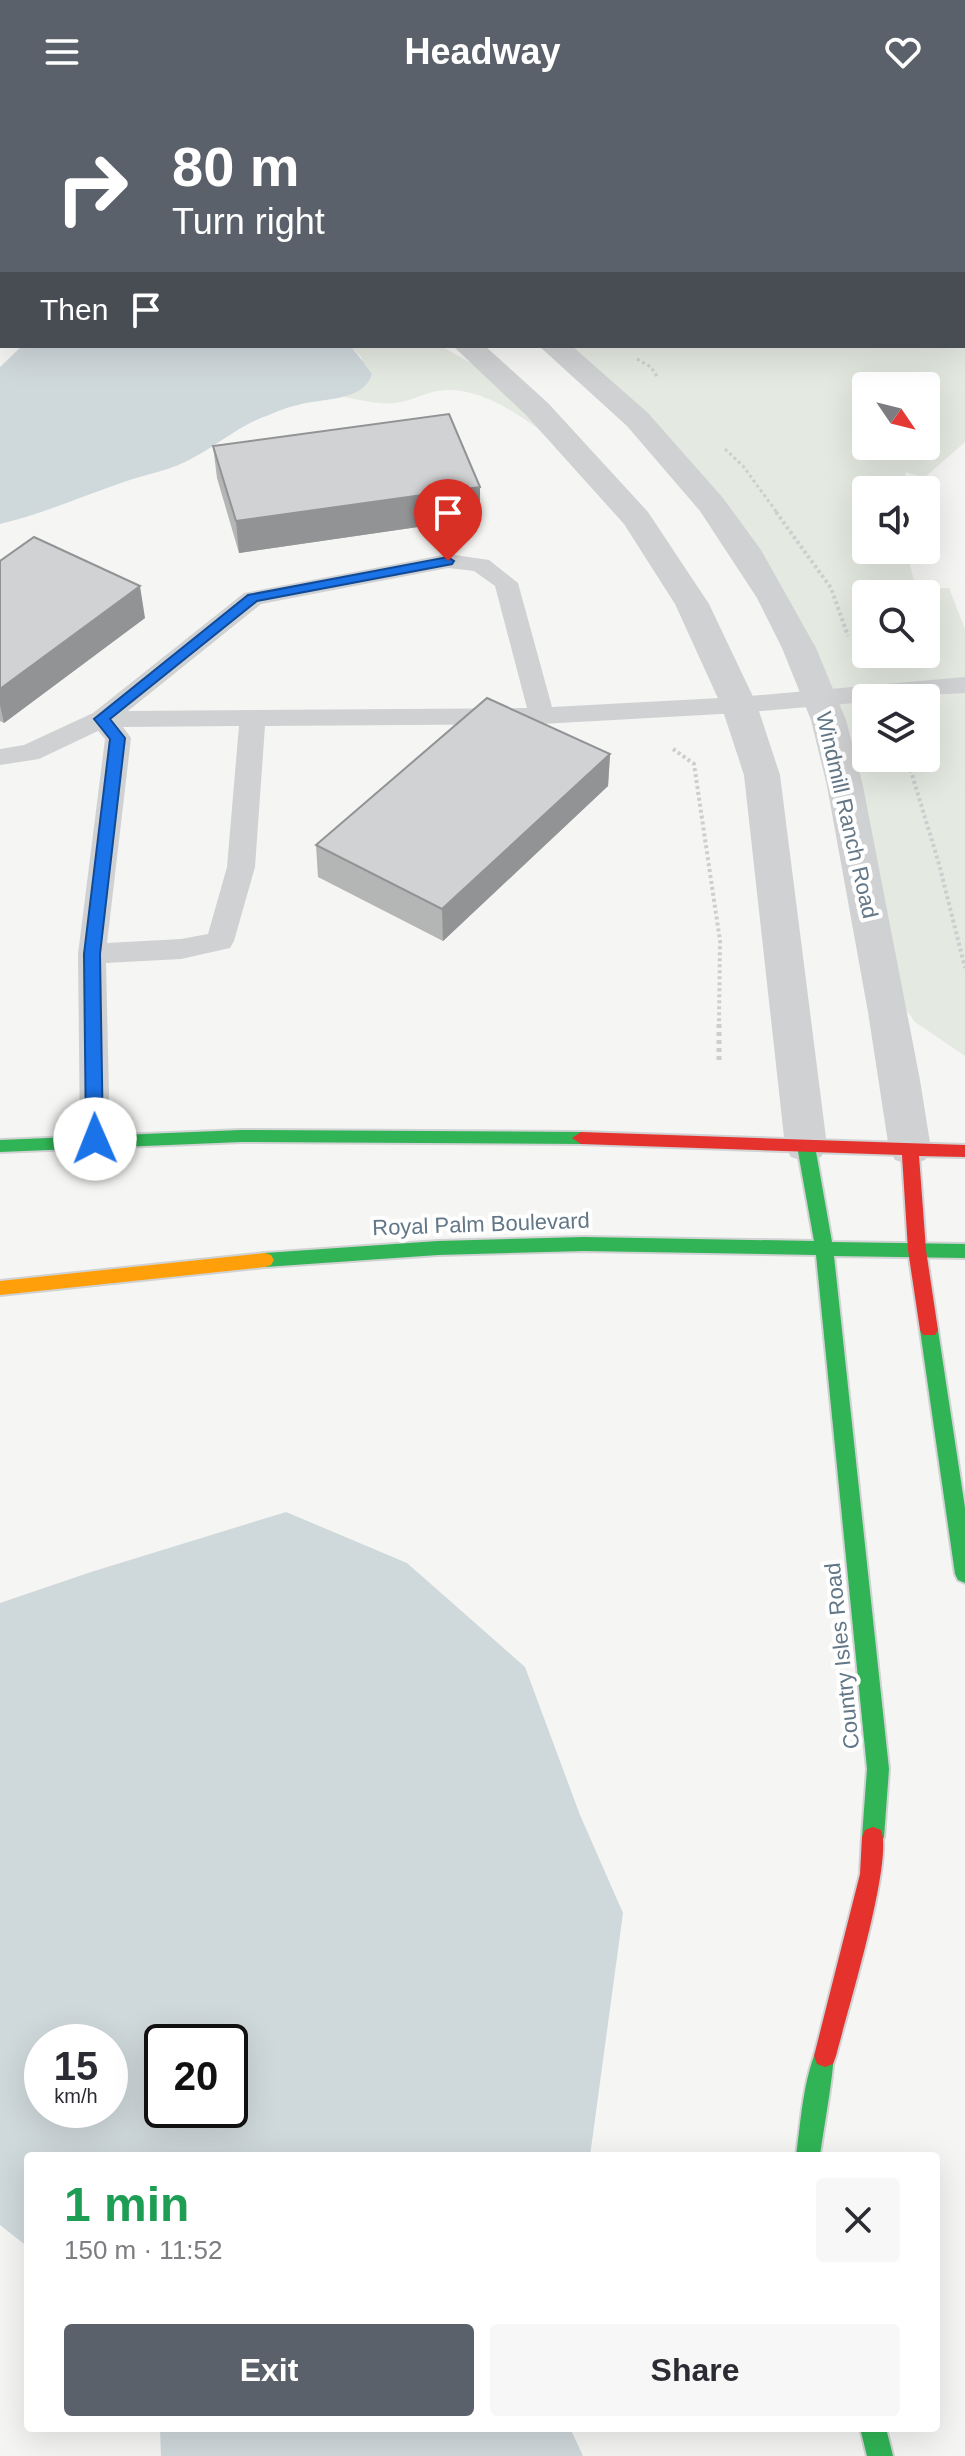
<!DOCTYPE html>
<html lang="en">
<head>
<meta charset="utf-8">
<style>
  :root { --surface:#fff; --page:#f7f7f7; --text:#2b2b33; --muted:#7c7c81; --accent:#5b616a }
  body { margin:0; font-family:Helvetica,sans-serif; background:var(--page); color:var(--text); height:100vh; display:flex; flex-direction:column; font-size:30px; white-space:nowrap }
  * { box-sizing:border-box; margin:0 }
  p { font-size:26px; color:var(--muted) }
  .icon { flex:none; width:44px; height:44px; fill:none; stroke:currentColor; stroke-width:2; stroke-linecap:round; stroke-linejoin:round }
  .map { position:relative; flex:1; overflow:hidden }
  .details { position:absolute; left:24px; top:2048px; width:916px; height:280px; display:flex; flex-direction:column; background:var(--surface); border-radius:8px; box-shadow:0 8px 32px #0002 }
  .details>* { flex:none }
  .top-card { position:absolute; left:0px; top:0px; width:966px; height:244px; box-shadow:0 8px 32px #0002; background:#5b616a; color:#fff; overflow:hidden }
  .needle { width:52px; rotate:125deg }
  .tools { position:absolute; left:852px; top:268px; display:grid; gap:16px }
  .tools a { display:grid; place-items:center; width:88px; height:88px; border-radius:8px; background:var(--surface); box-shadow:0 8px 32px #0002; font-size:40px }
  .speed { position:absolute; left:24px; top:1920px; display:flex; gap:16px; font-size:40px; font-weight:700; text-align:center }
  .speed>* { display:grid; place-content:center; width:104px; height:104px; border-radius:50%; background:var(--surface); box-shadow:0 8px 32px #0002; line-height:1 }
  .speed small { font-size:20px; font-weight:400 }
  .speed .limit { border:4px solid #111; border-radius:12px; background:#fff; color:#111 }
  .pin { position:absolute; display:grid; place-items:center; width:68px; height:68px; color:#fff; margin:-82px -34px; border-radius:50% 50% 50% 0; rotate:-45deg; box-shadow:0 0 8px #0007 }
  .pin .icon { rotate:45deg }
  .me { position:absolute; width:88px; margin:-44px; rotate:359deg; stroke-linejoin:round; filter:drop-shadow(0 0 6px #0008) }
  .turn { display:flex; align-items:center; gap:28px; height:168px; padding:0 40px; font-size:36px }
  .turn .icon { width:104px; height:104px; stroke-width:2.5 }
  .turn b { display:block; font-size:56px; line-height:68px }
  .then { display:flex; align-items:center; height:76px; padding:0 40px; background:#0003; gap:16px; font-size:30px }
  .round { display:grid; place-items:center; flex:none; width:84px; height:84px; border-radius:8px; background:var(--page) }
  .head { display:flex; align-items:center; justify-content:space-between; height:136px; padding:0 40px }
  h1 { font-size:48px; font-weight:700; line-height:60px; color:#1e9e55 }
  .button { display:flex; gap:16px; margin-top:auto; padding:16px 40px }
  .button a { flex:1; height:92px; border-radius:8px; background:var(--accent); color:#fff; font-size:32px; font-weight:700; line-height:92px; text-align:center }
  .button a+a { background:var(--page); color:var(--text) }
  header { display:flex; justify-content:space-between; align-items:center; height:104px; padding:0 40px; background:var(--accent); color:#fff; font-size:36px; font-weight:700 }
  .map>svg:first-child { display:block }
</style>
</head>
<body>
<header><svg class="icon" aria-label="menu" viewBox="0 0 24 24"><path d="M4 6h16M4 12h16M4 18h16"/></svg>Headway<svg class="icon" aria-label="heart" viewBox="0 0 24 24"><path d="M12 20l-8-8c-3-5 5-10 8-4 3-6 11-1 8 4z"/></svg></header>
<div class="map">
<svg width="965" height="2352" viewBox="0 0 965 2352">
  <rect width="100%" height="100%" fill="#f5f5f3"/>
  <path fill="#e4e9e1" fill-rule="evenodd" d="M965,15v323l-41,36 -18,-6 -5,18h-35v60h40l10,38h33l16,41v427l-50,-34 -33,-45 -40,-206 -106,-233 -168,-192h396zM866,282h60v60h-60zM866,490h60v60h-60zM866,594h60v60h-60z
    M351,242h90l75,43 87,92c-42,-32 -101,-93 -157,-91 -16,1 -26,7 -41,11 -20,6 -41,-1 -61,-4l16,-8 2,-31z"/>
  <path fill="#cfd8db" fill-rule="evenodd" d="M209,0h756v15l-1,-13z
    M22,242h329l21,28c-8,28 -51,24 -74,31 -10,2 -20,6 -29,10 -31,10 -55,34 -84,47 -21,10 -43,13 -64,21 -41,14 -79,31 -121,41v-157z
    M286,1408l121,51 118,104 55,148 43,98 -33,243h-562v91l-28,-22v-622l91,-31zM42,1938h68v68h-68zM162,1938h68v68h-68z
    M160,2324h410l13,28h-422z"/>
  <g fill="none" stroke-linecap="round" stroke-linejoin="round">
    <defs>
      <path id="fast" d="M241,1026l340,2 9,6 -9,6 -340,-2 -241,10v-12z
        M806,1036l9,6 17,96 133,2v14l-131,-2 55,513 -5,68 -3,7 -8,3 -8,-3 -3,-7 5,-68 -51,-514 -232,-4 -146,4 -173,12 -6,-2 -3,-5 3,-5 6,-2 173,-12 146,-4 230,4 -17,-95z
        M929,1219l6,2 3,5 27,178v75l-7,-3 -3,-6 -35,-244 3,-5z
        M825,1941l8,3c4,9 -11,90 -13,108h-24c5,-36 7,-74 21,-108z
        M860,2324h26l7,28h-26z"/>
      <path id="slow" d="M265,1149l6,2 3,5 -3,5 -6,2 -265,28v-14z"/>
      <path id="jam" d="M581,1028l384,13v12l-46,-1 7,94 12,80 -3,5h-12l-3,-5 -12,-80 -6,-95 -321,-11 -9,-6z
        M873,1723l8,3c13,30 -35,186 -45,226l-3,8 -8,3 -8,-3 -3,-8 46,-182 2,-37 3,-7z"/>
    </defs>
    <use href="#fast" stroke="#d0d2d3" stroke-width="4"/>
    <use href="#slow" stroke="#d0d2d3" stroke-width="4"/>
    <use href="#jam" stroke="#d0d2d3" stroke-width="4"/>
    <path stroke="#cdcece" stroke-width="3" stroke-dasharray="3 3" stroke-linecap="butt" d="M85,0l5,2
      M637,255l14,8 7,11
      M725,345l18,17 35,48"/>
    <path stroke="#cdcece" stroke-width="4" stroke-dasharray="3 3" stroke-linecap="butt" d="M776,408l55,76 17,48
      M673,645l21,15 26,177 -1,84
      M907,654l32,106 26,104"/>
    <path stroke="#cdcece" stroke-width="5" stroke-dasharray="4 4" stroke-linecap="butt" d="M719,956v-37"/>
    <path fill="#d0d1d2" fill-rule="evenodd" d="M448,450l41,6 29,23 34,124 187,-10 226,-20v16l-99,5v4l-127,11 -197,11 -277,2 -10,141 -21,74 -4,7 -49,11 -75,4 4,176 -4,8 -11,3 -11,-3 -4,-8 -2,-185 27,-215 -7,-8 -59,28 -39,6v-16l24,-4 69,-32 151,-120zM448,464l26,3 21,15 32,122 -399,3 133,-107zM239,622l-12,141 -19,67 -27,5 -74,4 24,-205 -8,-11z"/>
    <path fill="#d0d1d2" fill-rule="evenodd" d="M10,0h30l2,2h-30z
      M453,242h32l63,57 100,109 61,92 48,101 23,70 47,371 -6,11 -15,5 -15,-5 -6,-11 -41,-371 -23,-70 -46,-101 -51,-80 -98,-109z
      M539,242h33l76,67 75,85 38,52 55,98 30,72 17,66 57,294 11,69 -6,11 -15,5 -15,-5 -6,-11 -21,-137 -41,-226 -16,-66 -29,-72 -25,-50 -57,-87 -73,-85z"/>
    <use href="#fast" fill="#30b455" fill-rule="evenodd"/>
    <use href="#slow" fill="#ff9f0a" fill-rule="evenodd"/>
    <use href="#jam" fill="#e5322d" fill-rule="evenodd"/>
  </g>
  <path fill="#b4b5b5" d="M213,342l267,41v31l-241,35 -22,-75z
    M0,457l145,57 -141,105 -4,-2z
    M610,650l-2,32 -165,155 -125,-64 -2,-32z"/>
  <path fill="#929394" d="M480,383v31l-241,35 -3,-32z
    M140,482l5,32 -141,105 -4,-18v-16z
    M610,650l-2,32 -165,155 -1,-32z"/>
  <path fill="#d1d2d3" stroke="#929394" stroke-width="2" d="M449,310l31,73 -244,34 -23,-75z
    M34,433l106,49 -140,103v-128z
    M487,594l123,56 -168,155 -126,-64z"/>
  <path fill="#1a73e8" stroke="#114b97" stroke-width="2" d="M448,453l6,4 -2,3 -195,37 -147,118 15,19 -25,216 3,185 -2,5h-12l-3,-5 -2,-185 26,-215 -16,-20 154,-124z"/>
  <g text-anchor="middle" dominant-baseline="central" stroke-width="8" stroke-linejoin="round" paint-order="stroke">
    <g font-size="22" fill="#627787" stroke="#fff">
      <text transform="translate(847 711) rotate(77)">Windmill Ranch Road</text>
      <text transform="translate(481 1120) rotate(-2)">Royal Palm Boulevard</text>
      <text transform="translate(842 1552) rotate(-96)">Country Isles Road</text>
    </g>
  </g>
</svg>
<div class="tools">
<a><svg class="needle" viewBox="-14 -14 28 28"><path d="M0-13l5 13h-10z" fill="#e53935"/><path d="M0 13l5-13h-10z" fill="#7c7c81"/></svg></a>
<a><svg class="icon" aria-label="sound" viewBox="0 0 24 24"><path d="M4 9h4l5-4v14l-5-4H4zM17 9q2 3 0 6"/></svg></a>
<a><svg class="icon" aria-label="search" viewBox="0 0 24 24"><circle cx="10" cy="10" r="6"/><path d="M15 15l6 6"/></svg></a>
<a><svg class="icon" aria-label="layers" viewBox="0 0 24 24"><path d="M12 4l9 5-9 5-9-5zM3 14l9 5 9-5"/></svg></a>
</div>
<div class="speed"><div>15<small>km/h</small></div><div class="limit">20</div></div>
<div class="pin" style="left:448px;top:457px;background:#d93025"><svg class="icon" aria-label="arrive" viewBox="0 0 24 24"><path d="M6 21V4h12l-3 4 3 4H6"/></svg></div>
<svg class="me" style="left:95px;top:1035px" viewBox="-20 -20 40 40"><circle r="19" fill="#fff"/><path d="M0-13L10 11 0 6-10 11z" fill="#1a73e8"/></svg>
<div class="top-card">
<div class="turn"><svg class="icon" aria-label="right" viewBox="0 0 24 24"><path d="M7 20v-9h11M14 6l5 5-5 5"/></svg><div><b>80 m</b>Turn right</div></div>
<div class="then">Then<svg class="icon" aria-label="arrive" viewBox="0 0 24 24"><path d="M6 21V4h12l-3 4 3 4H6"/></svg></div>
</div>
<section class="details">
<div class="head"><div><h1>1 min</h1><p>150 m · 11:52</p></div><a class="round"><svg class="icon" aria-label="close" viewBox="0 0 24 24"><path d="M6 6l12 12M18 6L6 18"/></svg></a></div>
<div class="button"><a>Exit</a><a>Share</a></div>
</section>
</div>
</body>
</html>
